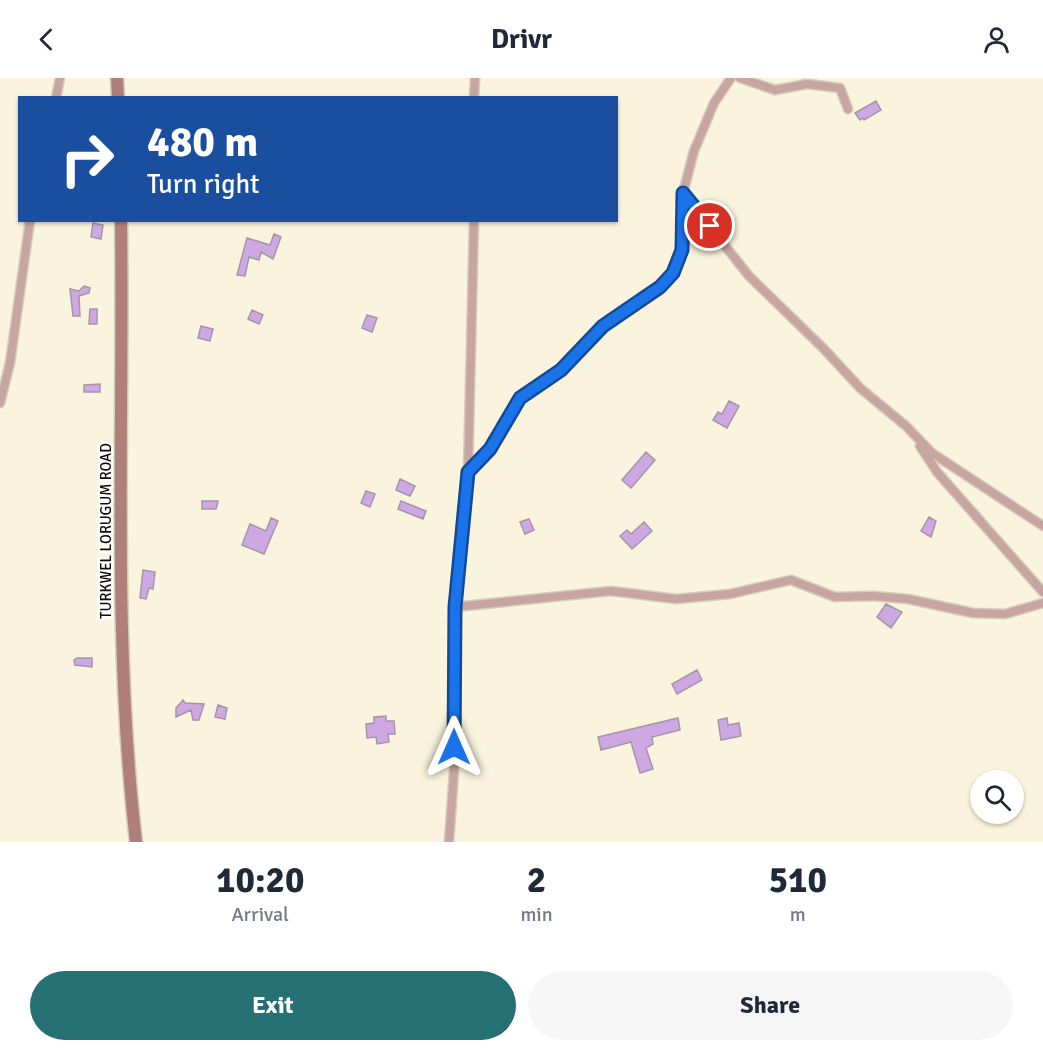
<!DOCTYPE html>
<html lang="en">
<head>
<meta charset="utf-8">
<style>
  :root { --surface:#fff; --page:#f6f6f7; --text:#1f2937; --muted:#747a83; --accent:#257072 }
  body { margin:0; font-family:Signika,sans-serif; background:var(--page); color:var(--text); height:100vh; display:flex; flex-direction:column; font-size:22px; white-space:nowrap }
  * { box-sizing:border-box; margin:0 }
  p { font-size:20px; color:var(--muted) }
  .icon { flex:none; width:33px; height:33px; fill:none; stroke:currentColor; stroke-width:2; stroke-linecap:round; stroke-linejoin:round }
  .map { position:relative; height:764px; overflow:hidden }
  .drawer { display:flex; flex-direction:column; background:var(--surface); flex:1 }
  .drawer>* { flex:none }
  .banner { position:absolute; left:18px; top:18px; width:600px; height:126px; border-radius:0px; box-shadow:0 2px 4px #0004; background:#1a4fa0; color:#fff; overflow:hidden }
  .buttons { position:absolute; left:970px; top:692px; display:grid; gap:12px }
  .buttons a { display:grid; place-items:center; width:54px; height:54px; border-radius:50%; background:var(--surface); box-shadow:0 2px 4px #0004; font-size:30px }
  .pin { position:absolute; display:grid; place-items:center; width:51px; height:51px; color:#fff; margin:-26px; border:3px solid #fff; border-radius:50%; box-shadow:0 2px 6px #0007 }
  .me { position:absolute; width:66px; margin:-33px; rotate:0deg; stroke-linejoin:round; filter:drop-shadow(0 0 4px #0008) }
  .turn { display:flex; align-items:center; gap:21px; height:126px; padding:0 30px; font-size:27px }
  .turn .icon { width:78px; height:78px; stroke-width:2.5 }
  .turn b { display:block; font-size:42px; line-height:51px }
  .eta { display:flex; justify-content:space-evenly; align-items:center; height:102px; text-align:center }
  .eta b { font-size:36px; font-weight:800; line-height:42px }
  .cta { display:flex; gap:12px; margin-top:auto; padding:12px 30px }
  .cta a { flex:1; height:69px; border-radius:36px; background:var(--accent); color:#fff; font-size:24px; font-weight:800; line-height:69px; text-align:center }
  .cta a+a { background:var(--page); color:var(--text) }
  header { display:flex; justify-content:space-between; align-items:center; height:78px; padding:0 30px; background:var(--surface); font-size:27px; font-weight:800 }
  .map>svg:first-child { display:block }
</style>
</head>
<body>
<header><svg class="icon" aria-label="back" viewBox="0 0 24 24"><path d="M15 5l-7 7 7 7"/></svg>Drivr<svg class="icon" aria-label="person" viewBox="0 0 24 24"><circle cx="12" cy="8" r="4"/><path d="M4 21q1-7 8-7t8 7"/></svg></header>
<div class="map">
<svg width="1043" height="764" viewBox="0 0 1043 764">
  <rect width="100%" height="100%" fill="#faf3dd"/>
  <path fill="#cda8e3" stroke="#a297a9" stroke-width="1.5" d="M876,23l5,9 -17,10 -1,-2 -3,2 -5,-7z
    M93,145l10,2 -2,14 -10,-2z
    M274,156l7,3 -8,22 -12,-7 -2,8 -10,-3 -4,19 -8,-1 10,-37 23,7z
    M84,208l6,2 -1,5 -10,3 1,20h-7l-3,-27 9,2z
    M90,231h7v15h-8z
    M252,232l11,5 -4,9 -11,-5z
    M367,237l10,3 -5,14 -10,-4z
    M201,248l12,3 -3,12 -12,-3z
    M100,306v8h-16v-7z
    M729,323l10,5 -12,22 -14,-8 5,-8 4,2z
    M646,374l9,8 -24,28 -9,-8z
    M400,401l15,7 -5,10 -14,-6z
    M366,413l9,3 -5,13 -9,-4z
    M202,423h16l-2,8h-14z
    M401,423l25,10 -3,8 -25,-10z
    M929,439l7,4 -5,16 -10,-6z
    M271,440l7,3 -14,33 -22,-9 8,-21 16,7z
    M529,441l5,11 -9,4 -5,-12z
    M644,444l8,9 -20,18 -12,-13 7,-6 4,4z
    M143,492l12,2 -2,17 -4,-1 -3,11 -6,-1z
    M886,526l16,8 -11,16 -14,-11z
    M77,580h15v9l-17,-2 -1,-5z
    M697,592l5,10 -25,14 -5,-10z
    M183,622l2,3 19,1 -5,16h-6l-2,-10 -15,7v-9z
    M218,627l9,3 -2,11 -10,-2z
    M386,638v5h8l1,13h-7l1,8 -12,2 -1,-7 -9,1 -1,-14 8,-1v-6z
    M678,640l2,12 -28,7 1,7 -7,4 7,21 -13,4 -9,-31 -30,8 -3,-13z
    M727,640l1,7 11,-2 2,13 -20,4 -3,-20z"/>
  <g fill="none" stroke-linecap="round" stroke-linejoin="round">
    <defs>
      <path id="street" d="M740,0l35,12 32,-6 33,4 8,21
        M56,20l4,-20
        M474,20l1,-20
        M683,115l66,83 75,73 36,39 46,38 26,27 111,73
        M0,325l10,-40 20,-143
        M920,368l17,26 106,120
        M468,394l22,-23 30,-51 41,-28 42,-44 57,-39 13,-14 9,-23 1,-57 11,-42 20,-48 17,-25
        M455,529l156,-16 65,8 54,-5 61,-14 44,17 38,-1 35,3 65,14 32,1 38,-11
        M449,764l5,-71 1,-164 13,-135 6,-252"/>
      <path id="secondary" d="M117,0l1,20
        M121,142c3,208 -9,416 15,622"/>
    </defs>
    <use href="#street" stroke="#d4ceba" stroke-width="11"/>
    <use href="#secondary" stroke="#d4ceba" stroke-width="15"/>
    <use href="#street" stroke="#c8a5a1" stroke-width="8"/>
    <use href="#secondary" stroke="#b07f79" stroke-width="12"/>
  </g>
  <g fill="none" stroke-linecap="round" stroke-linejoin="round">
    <defs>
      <path id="route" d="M454,669l1,-140 13,-135 22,-23 30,-51 41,-28 42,-44 57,-39 13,-14 9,-23 1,-57 27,33"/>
    </defs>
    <use href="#route" stroke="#114b97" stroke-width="15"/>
    <use href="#route" stroke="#1a73e8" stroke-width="10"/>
  </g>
  <g text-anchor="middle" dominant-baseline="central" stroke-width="5" stroke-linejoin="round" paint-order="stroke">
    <g font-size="15" fill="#0e0b05" stroke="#fff">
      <text transform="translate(106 453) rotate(-90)">TURKWEL LORUGUM ROAD</text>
    </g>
  </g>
</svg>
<div class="buttons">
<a><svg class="icon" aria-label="search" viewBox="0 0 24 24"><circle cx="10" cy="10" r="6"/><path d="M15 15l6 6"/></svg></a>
</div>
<div class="pin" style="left:710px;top:148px;background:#d93025"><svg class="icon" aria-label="arrive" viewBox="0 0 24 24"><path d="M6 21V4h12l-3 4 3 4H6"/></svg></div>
<svg class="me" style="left:454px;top:669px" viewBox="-20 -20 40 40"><path d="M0-17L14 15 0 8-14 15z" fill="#1a73e8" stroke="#fff" stroke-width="4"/></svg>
<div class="banner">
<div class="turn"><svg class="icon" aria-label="right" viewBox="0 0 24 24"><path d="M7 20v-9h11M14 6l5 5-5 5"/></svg><div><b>480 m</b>Turn right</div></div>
</div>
</div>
<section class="drawer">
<div class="eta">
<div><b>10:20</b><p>Arrival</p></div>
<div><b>2</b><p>min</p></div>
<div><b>510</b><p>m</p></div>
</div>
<div class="cta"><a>Exit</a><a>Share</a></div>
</section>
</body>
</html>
